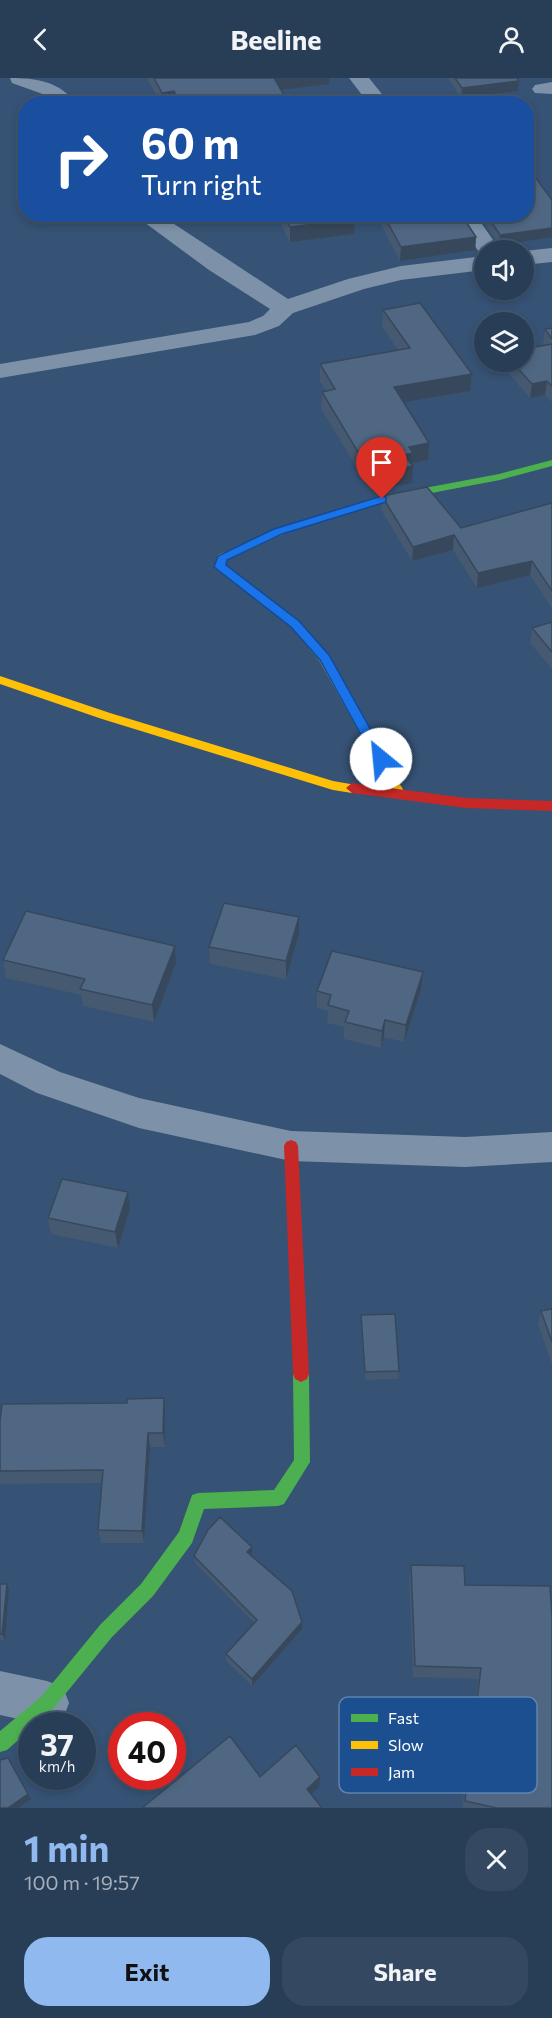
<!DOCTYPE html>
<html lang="en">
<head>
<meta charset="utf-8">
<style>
  :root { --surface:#283e57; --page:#344961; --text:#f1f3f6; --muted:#a5aeba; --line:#44576d; --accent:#90b9f0 }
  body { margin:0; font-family:Commissioner,sans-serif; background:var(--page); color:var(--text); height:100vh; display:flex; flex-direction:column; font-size:22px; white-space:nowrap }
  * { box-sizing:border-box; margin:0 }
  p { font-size:20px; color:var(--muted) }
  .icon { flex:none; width:33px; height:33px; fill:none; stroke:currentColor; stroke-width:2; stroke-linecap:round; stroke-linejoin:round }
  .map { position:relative; height:1730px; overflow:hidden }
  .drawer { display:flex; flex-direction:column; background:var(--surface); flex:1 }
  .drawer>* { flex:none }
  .hud { position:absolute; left:18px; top:18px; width:516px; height:126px; border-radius:24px; box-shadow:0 3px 9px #0003,0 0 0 2px var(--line); background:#1a4fa0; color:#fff; overflow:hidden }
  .fabs { position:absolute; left:474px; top:162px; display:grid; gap:12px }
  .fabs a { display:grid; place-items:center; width:60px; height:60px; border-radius:50%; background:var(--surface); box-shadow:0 3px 9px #0003,0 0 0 2px var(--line); font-size:30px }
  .speed { position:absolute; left:18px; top:1634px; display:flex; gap:12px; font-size:30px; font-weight:700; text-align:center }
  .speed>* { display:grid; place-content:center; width:78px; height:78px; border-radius:50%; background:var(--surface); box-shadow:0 3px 9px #0003,0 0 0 2px var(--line); line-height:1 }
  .speed small { font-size:15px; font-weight:400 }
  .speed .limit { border:9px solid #d22; background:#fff; color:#111 }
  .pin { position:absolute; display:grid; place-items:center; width:51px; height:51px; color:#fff; margin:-62px -26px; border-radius:50% 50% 50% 0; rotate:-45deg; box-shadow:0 0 6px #0007 }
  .pin .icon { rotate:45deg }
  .me { position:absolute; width:66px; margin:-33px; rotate:332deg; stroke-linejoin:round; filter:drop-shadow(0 0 4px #0008) }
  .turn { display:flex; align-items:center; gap:21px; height:126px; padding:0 24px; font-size:27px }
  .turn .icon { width:78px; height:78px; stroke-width:2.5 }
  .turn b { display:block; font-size:42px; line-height:51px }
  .round { display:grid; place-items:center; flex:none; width:63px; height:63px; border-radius:24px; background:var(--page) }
  .overview { display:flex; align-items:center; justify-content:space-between; height:102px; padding:0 24px }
  h1 { font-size:36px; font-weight:700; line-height:45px; color:var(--accent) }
  .button { display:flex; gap:12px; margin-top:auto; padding:12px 24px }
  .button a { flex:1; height:69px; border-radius:24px; background:var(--accent); color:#111; font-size:24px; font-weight:700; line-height:69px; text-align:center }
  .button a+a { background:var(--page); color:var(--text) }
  header { display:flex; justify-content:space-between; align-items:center; height:78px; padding:0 24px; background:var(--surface); font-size:27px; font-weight:700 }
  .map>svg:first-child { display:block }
</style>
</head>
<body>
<header><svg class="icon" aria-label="back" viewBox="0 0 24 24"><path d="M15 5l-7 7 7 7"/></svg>Beeline<svg class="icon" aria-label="person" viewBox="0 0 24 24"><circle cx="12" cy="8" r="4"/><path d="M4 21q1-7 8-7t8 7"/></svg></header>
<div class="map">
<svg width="552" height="1730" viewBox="0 0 552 1730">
  <rect width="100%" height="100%" fill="#365274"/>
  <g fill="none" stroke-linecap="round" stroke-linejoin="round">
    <path fill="#7d92a8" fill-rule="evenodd" d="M10,0c26,0 50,3 66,26h-22l-6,-8 -36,-13z
      M349,0h20l21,26h-21z
      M552,4v12l-17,-1 -3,-4 3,-4z
      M133,136h26l129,85 60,-20 53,-13 83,-10v14l-83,10 -37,9 -71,24 -14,13 -24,9 -255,43v-14l249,-42 14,-6 7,-7 -61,-39z
      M453,136h22l25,36h-16v6l-3,-1z
      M552,170v14l-28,3v-14z
      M0,966l60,28 79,26 152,33 174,6 87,-5v30l-87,5 -174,-6 -152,-33 -102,-35 -37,-19z
      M0,1593l47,10 16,6 6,16 -6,16 -17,6 -46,-10z"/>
    <path fill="#4caf50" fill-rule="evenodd" d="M552,382v6l-52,14 -116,22 -98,30 -5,-3 1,-2 100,-31 117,-22z
      M301,1288l6,3 2,5 1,88 -26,42 -6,2 -74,3 -12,34 -39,53 -41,41 -59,72 -18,16h-3v3l-25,22 -7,2v-21l41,-34 59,-72 41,-41 38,-52 13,-37 6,-2 76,-3 20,-30 -1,-86 2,-5z"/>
    <path fill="#ffc107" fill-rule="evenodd" d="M286,448l5,3 -1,2 -63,29 -1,6 73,55 29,34 78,140 -2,3h-8l-77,-138 -28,-33 -77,-60 4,-12z
      M0,598l110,37 223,68 23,4 2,3 -6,5 -19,-3 -231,-71 -102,-35z"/>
    <path fill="#c62828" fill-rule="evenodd" d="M352,705l114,15 86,3v10l-86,-3 -114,-15 -6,-5z
      M291,1062l5,2 2,4 11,228 -2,5 -6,3 -6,-3 -2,-5 -9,-228 2,-4z"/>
  </g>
  <path fill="#455971" d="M147,0h182v6l-48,6 8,14h-128z
    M448,0h69l2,3 -1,10 -57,7z
    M276,136h77l2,5 -1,15 -64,8z
    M380,136h81l15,23 -1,13 -75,11 -20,-38z
    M478,136h48l-27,31z
    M383,232l89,64 -2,17 -67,11 26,41 -1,17 -16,3v20l-41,8 -50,-82 1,-17 4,-1 -6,-10v-17l78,-14 -16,-23z
    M552,250v74l-7,-7 -15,3 -27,-31 1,-5h20l21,-17 -2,-2 2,-14z
    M382,418l79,32 91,-25v106l-22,-34 -53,13 -24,-38 -41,11 -31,-51z
    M552,544v47l-22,-26 2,-15z
    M299,839v17l-13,45 -76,-15 -1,-17z
    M175,868l1,17 -22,59 -71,-16 -2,-11 -75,-17 -3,-18z
    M423,894l-2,18 -17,52 -20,-5 -3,11 -37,-9v-12l-17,-4 1,-12 -11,-3v-17z
    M128,1114l2,16 -12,40 -67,-14 -3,-16z
    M552,1231v56l-14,-41 3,-13z
    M361,1237l38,56 -1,8 -33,1 -4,-57z
    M164,1320l1,14v35h-15l-6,96h-43l-3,-13 4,-47 -102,1v-63z
    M252,1469v7l-1,2 51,66v7l-50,57 -26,-25v-7l28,-31 -59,-60 -1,-7z
    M411,1487l54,20 87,223h-90l16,-129 -65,-2 -4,-100z
    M0,1506l9,7 -4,49h-5z"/>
  <path fill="#38485c" d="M273,0h56v6l-56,7z
    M519,3l-1,10 -57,7 1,-10z
    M174,13l1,13h-12l-1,-11z
    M355,141l-1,15 -64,8v-15z
    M552,150v9l-53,8 1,-10z
    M476,159l-1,13 -75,11 1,-14z
    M472,296l-2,17 -77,13 1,-17z
    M547,303l-2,14 -15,3 2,-14z
    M429,365l-1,17 -16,3v3h1l-1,17 -41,8v-17l33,-19 5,-8z
    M454,457l-1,15 -41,11 1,-14z
    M532,483l-2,14 -53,13 1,-15z
    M299,839v17l-13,45v-18z
    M175,868l1,17 -22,59 -2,-17z
    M423,894l-2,18 -17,52 2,-17z
    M385,942l-1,17 -3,11 1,-17z
    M128,1114l2,16 -12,40 -3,-16z
    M164,1320l1,14v35l-2,-14z
    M148,1355l2,14 -6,96 -2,-12z
    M252,1469v7l-5,6v-8z
    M7,1506l2,7 -4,49 -3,-6z
    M302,1544v7l-50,57v-7z
    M320,1699l-1,10 -12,11v-9z
    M28,1716l3,5 -13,9h-10z"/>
  <path fill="#506783" stroke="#38485c" stroke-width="1.5" d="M154,0h120l15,26h-108l-7,-13 -12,2z
    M455,0h62l2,3 -57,7z
    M526,88h1l25,34v28l-52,7 -14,-21h40z
    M284,136h69l2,5 -65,8z
    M383,136h78l15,23 -75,10z
    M420,225l52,71 -78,13 35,56 -20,4 4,6 -9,2 9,11 -42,8 -49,-82 13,-3 -15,-25 90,-16 -27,-38z
    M552,250v11l-7,-10z
    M552,266v42l-5,-5 -15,3 -20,-22h12v-13z
    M427,409l34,41 91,-25v88l-20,-30 -54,12 -24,-38 -41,12 -31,-51z
    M552,544v30l-20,-24z
    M224,825l75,14 -13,44 -77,-14z
    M26,833l149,35 -23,59 -72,-16 5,-10 -82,-19z
    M332,873l91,21 -17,53 -21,-5 -3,11 -37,-9 4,-11 -21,-6 3,-10 -14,-4z
    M62,1101l66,13 -13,40 -67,-14z
    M552,1231v33l-11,-31z
    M395,1236l4,57 -34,1 -4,-57z
    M164,1320l-1,35h-15l-6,98 -44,-1 5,-60 -103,1v-50l2,-17 125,-1v-4z
    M220,1439l32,30 -5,5 45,39 10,31 -50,57 -26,-25 31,-34 -63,-64 14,-26z
    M411,1487l53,1 1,19 85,1 2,32v190h-55l-32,-7 16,-133 -66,-2z
    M0,1506h7l-5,50h-2z
    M230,1658l30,41 36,-32 24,32 -13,12 15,19h-180z
    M8,1680l20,36 -20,14h-8v-48z"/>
  <path fill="#1a73e8" stroke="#114b97" stroke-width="1.5" d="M382,418l4,1v5l-104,32 -55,26 -1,5 73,56 30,34 58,104 -6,4 -5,-1 -56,-102 -29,-33 -77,-60 4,-11 56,-27z"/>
  <rect x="339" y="1619" width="198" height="96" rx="9" fill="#1b4f8f" stroke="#5f84b1" stroke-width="1.5"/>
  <rect x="351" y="1636" width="27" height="8" fill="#4caf50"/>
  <rect x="351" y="1663" width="27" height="8" fill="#ffc107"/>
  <rect x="351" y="1690" width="27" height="8" fill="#c62828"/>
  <g font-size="16" fill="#fff">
    <text x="388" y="1646">Fast</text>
    <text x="388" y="1673">Slow</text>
    <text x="388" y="1700">Jam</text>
  </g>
</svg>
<div class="fabs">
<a><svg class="icon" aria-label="sound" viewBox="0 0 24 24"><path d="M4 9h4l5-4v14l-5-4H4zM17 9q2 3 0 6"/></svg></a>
<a><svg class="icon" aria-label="layers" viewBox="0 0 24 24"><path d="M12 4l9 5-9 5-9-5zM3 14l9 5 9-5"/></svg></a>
</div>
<div class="speed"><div>37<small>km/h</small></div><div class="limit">40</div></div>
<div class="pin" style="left:382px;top:421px;background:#d93025"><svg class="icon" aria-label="arrive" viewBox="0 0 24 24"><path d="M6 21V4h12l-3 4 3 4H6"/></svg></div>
<svg class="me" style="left:381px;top:681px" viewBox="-20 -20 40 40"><circle r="19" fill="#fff"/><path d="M0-13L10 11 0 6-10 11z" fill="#1a73e8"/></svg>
<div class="hud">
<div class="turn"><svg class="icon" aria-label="right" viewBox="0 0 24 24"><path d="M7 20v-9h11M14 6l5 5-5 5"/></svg><div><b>60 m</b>Turn right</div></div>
</div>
</div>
<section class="drawer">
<div class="overview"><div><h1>1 min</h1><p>100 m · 19:57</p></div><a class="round"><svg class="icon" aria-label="close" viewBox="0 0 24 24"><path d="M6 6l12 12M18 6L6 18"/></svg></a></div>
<div class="button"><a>Exit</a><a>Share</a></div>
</section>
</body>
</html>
